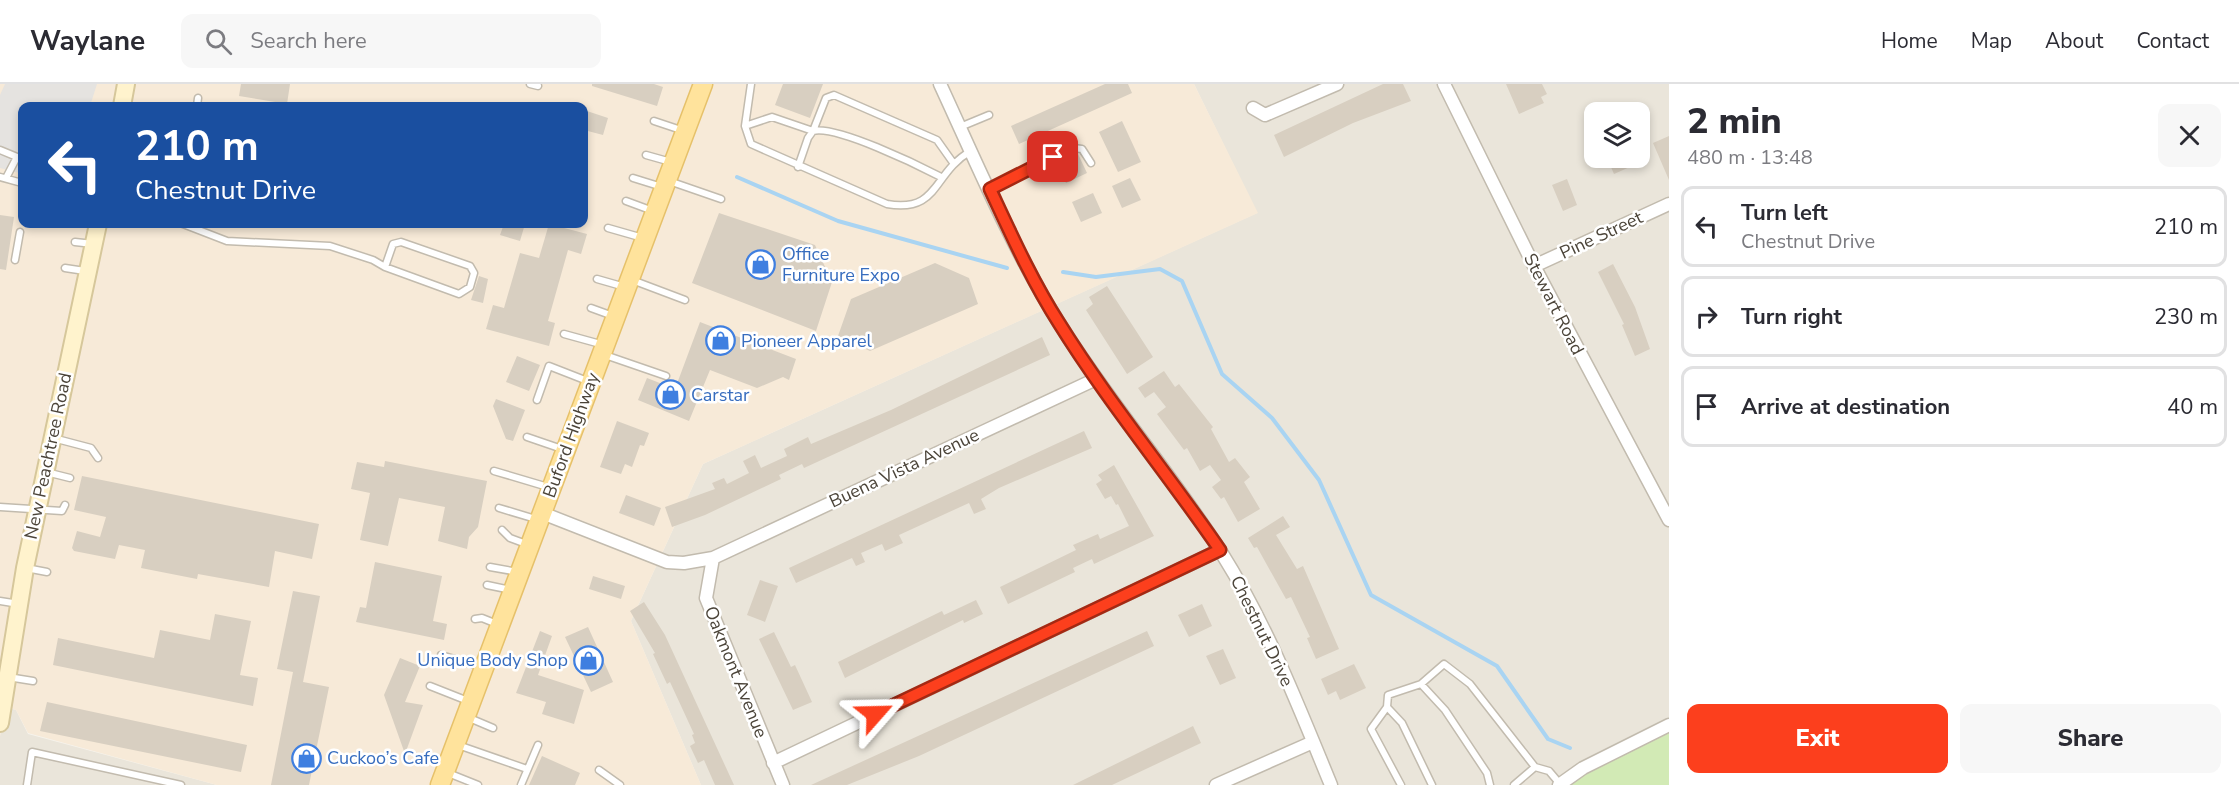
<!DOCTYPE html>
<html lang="en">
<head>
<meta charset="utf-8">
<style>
  :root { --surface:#fff; --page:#f7f7f7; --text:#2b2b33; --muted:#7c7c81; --line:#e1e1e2; --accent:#fc3f1d }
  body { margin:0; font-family:"Nunito Sans",sans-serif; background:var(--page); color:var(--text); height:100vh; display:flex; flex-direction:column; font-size:22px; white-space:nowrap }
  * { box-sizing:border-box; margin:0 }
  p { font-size:20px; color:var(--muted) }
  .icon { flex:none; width:33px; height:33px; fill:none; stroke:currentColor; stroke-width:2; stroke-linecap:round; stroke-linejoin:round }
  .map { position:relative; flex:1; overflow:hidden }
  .side { display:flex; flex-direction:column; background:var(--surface); width:570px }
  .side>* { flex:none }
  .banner { position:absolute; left:18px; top:18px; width:570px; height:126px; border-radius:12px; box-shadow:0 3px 9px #0003; background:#1a4fa0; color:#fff; overflow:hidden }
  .buttons { position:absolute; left:1584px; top:18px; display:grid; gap:12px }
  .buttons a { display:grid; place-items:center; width:66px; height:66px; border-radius:12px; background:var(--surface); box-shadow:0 3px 9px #0003; font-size:30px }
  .pin { position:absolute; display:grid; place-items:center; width:51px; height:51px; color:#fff; margin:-26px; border-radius:12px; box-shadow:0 3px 9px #0006 }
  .me { position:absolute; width:66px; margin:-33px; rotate:65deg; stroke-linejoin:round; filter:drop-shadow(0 0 4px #0008) }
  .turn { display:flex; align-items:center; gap:21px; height:126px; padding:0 18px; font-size:27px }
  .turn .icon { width:78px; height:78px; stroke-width:2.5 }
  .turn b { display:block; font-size:42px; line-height:51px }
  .round { display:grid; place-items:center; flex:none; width:63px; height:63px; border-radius:12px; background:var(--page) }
  .headline { display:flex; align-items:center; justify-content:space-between; height:102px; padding:0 18px }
  h1 { font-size:36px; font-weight:800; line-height:45px }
  .action { display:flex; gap:12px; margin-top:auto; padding:12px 18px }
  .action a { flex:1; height:69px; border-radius:12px; background:var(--accent); color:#fff; font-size:24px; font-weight:800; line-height:69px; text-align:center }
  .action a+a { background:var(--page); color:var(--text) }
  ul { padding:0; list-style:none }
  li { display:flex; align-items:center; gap:18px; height:81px; margin:0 12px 9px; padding:0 6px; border:3px solid var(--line); border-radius:12px }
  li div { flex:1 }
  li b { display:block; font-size:22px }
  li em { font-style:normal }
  header { display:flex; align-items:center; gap:36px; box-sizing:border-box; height:84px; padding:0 30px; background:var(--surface); border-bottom:2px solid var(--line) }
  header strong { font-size:28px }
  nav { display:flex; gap:33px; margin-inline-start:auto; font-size:21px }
  .search { width:420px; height:54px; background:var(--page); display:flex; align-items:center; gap:15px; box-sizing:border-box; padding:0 21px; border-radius:12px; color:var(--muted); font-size:22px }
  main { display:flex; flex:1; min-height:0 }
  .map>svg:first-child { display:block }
</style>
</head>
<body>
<header>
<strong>Waylane</strong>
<div class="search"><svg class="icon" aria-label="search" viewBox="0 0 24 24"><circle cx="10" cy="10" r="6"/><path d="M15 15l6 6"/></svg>Search here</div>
<nav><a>Home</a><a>Map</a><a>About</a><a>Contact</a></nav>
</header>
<main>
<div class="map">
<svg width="1669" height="701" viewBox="0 0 1669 701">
  <rect width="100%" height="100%" fill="#f6f3ec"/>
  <path fill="#eae5da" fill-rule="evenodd" d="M1194,0h475v648l-101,53h-867l-70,-164 72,-157 554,-251zM1594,28h46v46h-46z
    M5,623l11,3 12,24 189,51h-217v-49z"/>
  <path fill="#f7ead8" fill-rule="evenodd" d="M0,0h1194l64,129 -555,251 -72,157 70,164h-484l-189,-52 -12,-23 -10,-3 -6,29zM22,22h562v118h-562z"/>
  <path fill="#d2eab5" d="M1669,648v53h-101l23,-17z"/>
  <path fill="#e5e3e0" d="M5,0h92l-7,22h-68v60l-3,7 -19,-5v-73z"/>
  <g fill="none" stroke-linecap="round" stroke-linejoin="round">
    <path stroke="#a9d4f2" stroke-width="4" d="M737,93l101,44 169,47
      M1063,188l33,5 64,-8 22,12 40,93 50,44 47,62 52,115 126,71 51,73 22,9"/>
  </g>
  <path fill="#d8cfc1" d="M241,0h49l-3,20 -48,-8z
    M592,0h62l9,3 -6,19 -65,-20z
    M783,0h40l-13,34 -35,-13z
    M1105,0h23l4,9 -113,51 -8,-18z
    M1383,0h20l8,17 -58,22 -69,34 -10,-22z
    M1506,0h36l5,10 -6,3 3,6 -25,11z
    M584,26l24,8 -5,17 -19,-5z
    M1122,37l19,41 -23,10 -19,-40z
    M1669,52v44l-16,-37z
    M1074,69l4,1 9,19 -21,10 -10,-21z
    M1607,74h43l-36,16z
    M1130,94l11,22 -19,8 -10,-22z
    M1567,95l10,26 -14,6 -11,-26z
    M1093,109l9,20 -21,9 -9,-20z
    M719,129l96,32 17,37 -16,49 -124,-48z
    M0,131l14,2 -8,53 -6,-1z
    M504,140h21l-5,17 -20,-6z
    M549,140l38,10 -6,20 -13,-4 -20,71 7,2 -6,23 -63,-17 7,-24 11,3 16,-55 19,5z
    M935,179l34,15 9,26 -108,47 -32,-15 13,-37z
    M1613,180l22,43 15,42 -15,7 -13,-31 2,-1 -26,-52z
    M479,192l9,3 -5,24 -12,-3z
    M1107,202l46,71 -26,17 -41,-64 7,-6 -4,-7z
    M700,238l96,37 -7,21 -6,-3 -26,11 -47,-18 -21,51 -51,-21 9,-22 28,11z
    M1042,253l8,18 -246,113 -2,-4 -23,11 2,4 -76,36 -33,12 -7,-20 50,-18 -3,-6 12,-5 3,6 22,-11 -6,-12 12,-6 6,13 26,-12 -3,-7 24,-12 3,7 80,-34z
    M517,272l23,9 -11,26 -23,-9z
    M1164,287l11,16 4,-3 34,43 -2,2 18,33 6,-4 15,19 -6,5 16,27 -22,13 -14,-25 -3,2 -9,-12 9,-7 -11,-15 -10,6 -13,-23 -3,2 -27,-36 9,-7 -12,-15 -9,6 -7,-10z
    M496,315l29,11 -12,31 -7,-2 -13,-33z
    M617,337l32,12 -5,13 -4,-1 -8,22 -7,-3 -4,10 -21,-7z
    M1084,347l8,17 -93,40 -18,11 5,10 -12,5 -5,-11 -70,32 4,8 -18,8 -3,-7 -21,9 4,9 -9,4 -4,-8 -56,25 -7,-15z
    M385,377l102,20 -9,46 -9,10 -2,12 -29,-8 7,-34 -46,-9 -11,48 -28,-6 10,-47 -19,-4 6,-27 27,5z
    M1114,381l40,71 -60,28 -2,-5 -19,9 2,4 -67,32 -8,-17 76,-37 -3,-5 25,-11 2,5 29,-13 -11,-22 -2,1 -5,-9 -6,3 -9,-15 6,-4 -4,-5z
    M82,392l237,48 -7,35 -37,-8 -6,36 -71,-13 -1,5 -56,-11 4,-18 -26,-5 -4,14 -41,-8 -2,-3 5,-17 23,6 6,-20 -32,-7z
    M626,411l35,13 -7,18 -35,-13z
    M1283,432l7,11 -14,8 21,34 6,-3 36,83 -23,10 -9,-21 3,-1 -19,-40 -5,2 -29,-52 -3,1 -6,-10z
    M375,478l67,14 -9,45 14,3 -3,16 -88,-18 4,-15 6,1z
    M593,492l32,10 -4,13 -32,-10z
    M760,496l18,6 -13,36 -18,-7z
    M293,507l27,5 -17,86 26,5 -20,98h-38l22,-113 -16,-3z
    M976,516l7,14 -19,9 -1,-3 -118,58 -7,-16 104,-51 2,4z
    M644,518l21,33 69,150h-19l-11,-25 -6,3 -8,-17 5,-3 -3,-8 2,-1 -24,-52 -3,2 -14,-30 2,-1 -25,-42z
    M1202,520l10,22 -23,11 -11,-22z
    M215,530l36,7 -11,54 18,3 -5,28 -200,-41 5,-27 96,20 6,-28 50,10z
    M588,543l25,55 -22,10 -26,-55z
    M540,547l12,5 -14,39 46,15 -10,34 -32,-10 4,-12 -30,-9z
    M1147,547l7,15 -235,110 -72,29h-36z
    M774,548l17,35 4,-2 17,37 -19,8 -34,-71z
    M1223,565l13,29 -16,7 -14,-29z
    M400,574l20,8 -15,36 18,3 -18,49 -21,-59z
    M1354,580l12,24 -26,12 -4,-9 -8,4 -7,-16z
    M47,618l200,43 -6,27 -201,-41z
    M1193,642l8,17 -89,42h-39z
    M542,672l38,17 -5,12h-46z"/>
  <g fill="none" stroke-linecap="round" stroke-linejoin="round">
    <defs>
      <path id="lane" d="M530,0l8,2
        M751,0l-6,42 6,18 136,60c53,9 45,-31 84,-53
        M197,22l1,-8
        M654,37l30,10
        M745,42l27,-9 41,14 13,-33 8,-3 103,45 17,24
        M960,43l29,-12
        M0,66l17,7 -11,21
        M646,71l25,7
        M798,83l10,-29 5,-7c23,-6 105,34 128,46
        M0,93l22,6
        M633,94l29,9
        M669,97l52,18
        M990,105l83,-41 9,1 9,14
        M626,117l27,10
        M183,140l44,17 103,5 43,14 12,7 74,27 11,-7 4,-14 -4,-7 -69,-24 -8,2 -8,23
        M608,144l35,10
        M75,158l18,2
        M15,176l5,-28
        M65,184l20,3
        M597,195l28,8
        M632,196l53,20
        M591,224l22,8
        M564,250l40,11
        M605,271l61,21
        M537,316l12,-34 41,16
        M527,353l35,12
        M53,354l38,10 7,10
        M494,387l54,16
        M46,388l24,6
        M0,423l62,4 3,-6
        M499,424l40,12
        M502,446l8,8 19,7
        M490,483l28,5
        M26,484l21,4
        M487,501l24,5
        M0,517l19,3
        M475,535l7,-1 15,6
        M441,571l40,12
        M8,593l25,4
        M1421,600l23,-20 26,20 65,83
        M430,602l38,15
        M1387,623l15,16 30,62
        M467,633l26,11
        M458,661l69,24
        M599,686l21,15
        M448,689l30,12
        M27,701l5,-33 149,33
        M521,701l17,-40
        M1401,701l-30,-56 16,-22 1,-12 33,-11 24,26 42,63 3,12
        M1514,701l21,-18 14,4 11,13"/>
      <path id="street" d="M940,0c37,80 72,164 119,239 50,80 112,150 162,229 46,73 77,153 110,233
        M1444,0l90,182 135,254
        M1253,24l12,7 72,-31
        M1534,182l135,-62
        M542,429l125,49 17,1 29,-5 383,-179
        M713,474l-7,40 77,187
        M773,679l447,-213
        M1216,701l97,-43
        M1559,701l24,-17 86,-43"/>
      <path id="secondary" d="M122,22l4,-22
        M0,639l25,-155 73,-344"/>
      <path id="primary" d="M440,701l263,-701"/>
    </defs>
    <use href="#lane" stroke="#c2bbae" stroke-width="9"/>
    <use href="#street" stroke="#c2bbae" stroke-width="15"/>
    <use href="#secondary" stroke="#d6c79b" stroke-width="20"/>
    <use href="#primary" stroke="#e6c16a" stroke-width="21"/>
    <use href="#lane" stroke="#fff" stroke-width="6"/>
    <use href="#street" stroke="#fff" stroke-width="12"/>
    <use href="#secondary" stroke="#fff3cd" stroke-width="16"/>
    <use href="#primary" stroke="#ffe39c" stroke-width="18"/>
  </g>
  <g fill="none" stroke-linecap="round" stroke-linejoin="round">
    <defs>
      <path id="route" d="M875,630l345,-164c-52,-76 -112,-148 -161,-227 -27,-42 -48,-89 -69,-134l63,-32"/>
    </defs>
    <use href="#route" stroke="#a42913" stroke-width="15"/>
    <use href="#route" stroke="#fc3f1d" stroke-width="10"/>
  </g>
  <defs>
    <symbol id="shop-ring" viewBox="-11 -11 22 22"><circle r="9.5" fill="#fff" stroke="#3f7fe0" stroke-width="1.5"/><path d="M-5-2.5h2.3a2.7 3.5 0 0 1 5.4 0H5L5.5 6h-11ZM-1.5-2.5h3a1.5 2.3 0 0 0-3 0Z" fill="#3f7fe0"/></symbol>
  </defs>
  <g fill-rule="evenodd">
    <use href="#shop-ring" x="744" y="164" width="33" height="33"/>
    <use href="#shop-ring" x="704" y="240" width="33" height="33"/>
    <use href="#shop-ring" x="654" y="294" width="33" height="33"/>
    <use href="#shop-ring" x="572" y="560" width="33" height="33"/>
    <use href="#shop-ring" x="290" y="658" width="33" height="33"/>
  </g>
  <g text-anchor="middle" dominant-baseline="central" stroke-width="5" stroke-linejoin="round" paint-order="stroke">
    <g font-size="18" fill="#4b4439" stroke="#fff">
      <text transform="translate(1601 151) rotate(-25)">Pine Street</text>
      <text transform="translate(1554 220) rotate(63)">Stewart Road</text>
      <text transform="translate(571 351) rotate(-70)">Buford Highway</text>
      <text transform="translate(48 372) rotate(-78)">New Peachtree Road</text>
      <text transform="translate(904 384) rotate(-25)">Buena Vista Avenue</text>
      <text transform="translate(1262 547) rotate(64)">Chestnut Drive</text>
      <text transform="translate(736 588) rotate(68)">Oakmont Avenue</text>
    </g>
    <g font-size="18" fill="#366cbe" stroke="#fff" text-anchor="start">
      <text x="782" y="170">Office<tspan x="782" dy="21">Furniture Expo</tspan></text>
      <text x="741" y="257">Pioneer Apparel</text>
      <text x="691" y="311">Carstar</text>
      <text x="568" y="576" text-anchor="end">Unique Body Shop</text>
      <text x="327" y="674">Cuckoo’s Cafe</text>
    </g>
  </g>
</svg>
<div class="buttons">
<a><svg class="icon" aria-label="layers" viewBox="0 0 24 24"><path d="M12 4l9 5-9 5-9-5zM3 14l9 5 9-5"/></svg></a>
</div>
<div class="pin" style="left:1053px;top:73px;background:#d93025"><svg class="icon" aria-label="arrive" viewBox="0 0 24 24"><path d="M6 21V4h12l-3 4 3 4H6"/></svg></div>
<svg class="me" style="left:875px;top:630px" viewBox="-20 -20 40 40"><path d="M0-17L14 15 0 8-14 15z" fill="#fc3f1d" stroke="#fff" stroke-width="4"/></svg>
<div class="banner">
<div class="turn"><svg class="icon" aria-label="left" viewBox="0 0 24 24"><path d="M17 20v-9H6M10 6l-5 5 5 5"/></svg><div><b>210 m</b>Chestnut Drive</div></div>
</div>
</div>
<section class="side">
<div class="headline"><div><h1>2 min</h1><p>480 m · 13:48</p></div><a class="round"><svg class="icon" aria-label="close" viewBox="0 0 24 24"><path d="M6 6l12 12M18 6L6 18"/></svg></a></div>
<ul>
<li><svg class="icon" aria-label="left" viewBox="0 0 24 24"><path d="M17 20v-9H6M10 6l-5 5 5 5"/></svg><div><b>Turn left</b><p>Chestnut Drive</p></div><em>210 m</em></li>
<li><svg class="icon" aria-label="right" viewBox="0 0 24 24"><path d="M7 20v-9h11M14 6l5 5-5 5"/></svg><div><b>Turn right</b></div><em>230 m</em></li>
<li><svg class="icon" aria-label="arrive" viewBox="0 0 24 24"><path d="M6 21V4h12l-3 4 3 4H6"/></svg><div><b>Arrive at destination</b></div><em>40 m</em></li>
</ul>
<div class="action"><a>Exit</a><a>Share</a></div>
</section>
</main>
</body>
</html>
